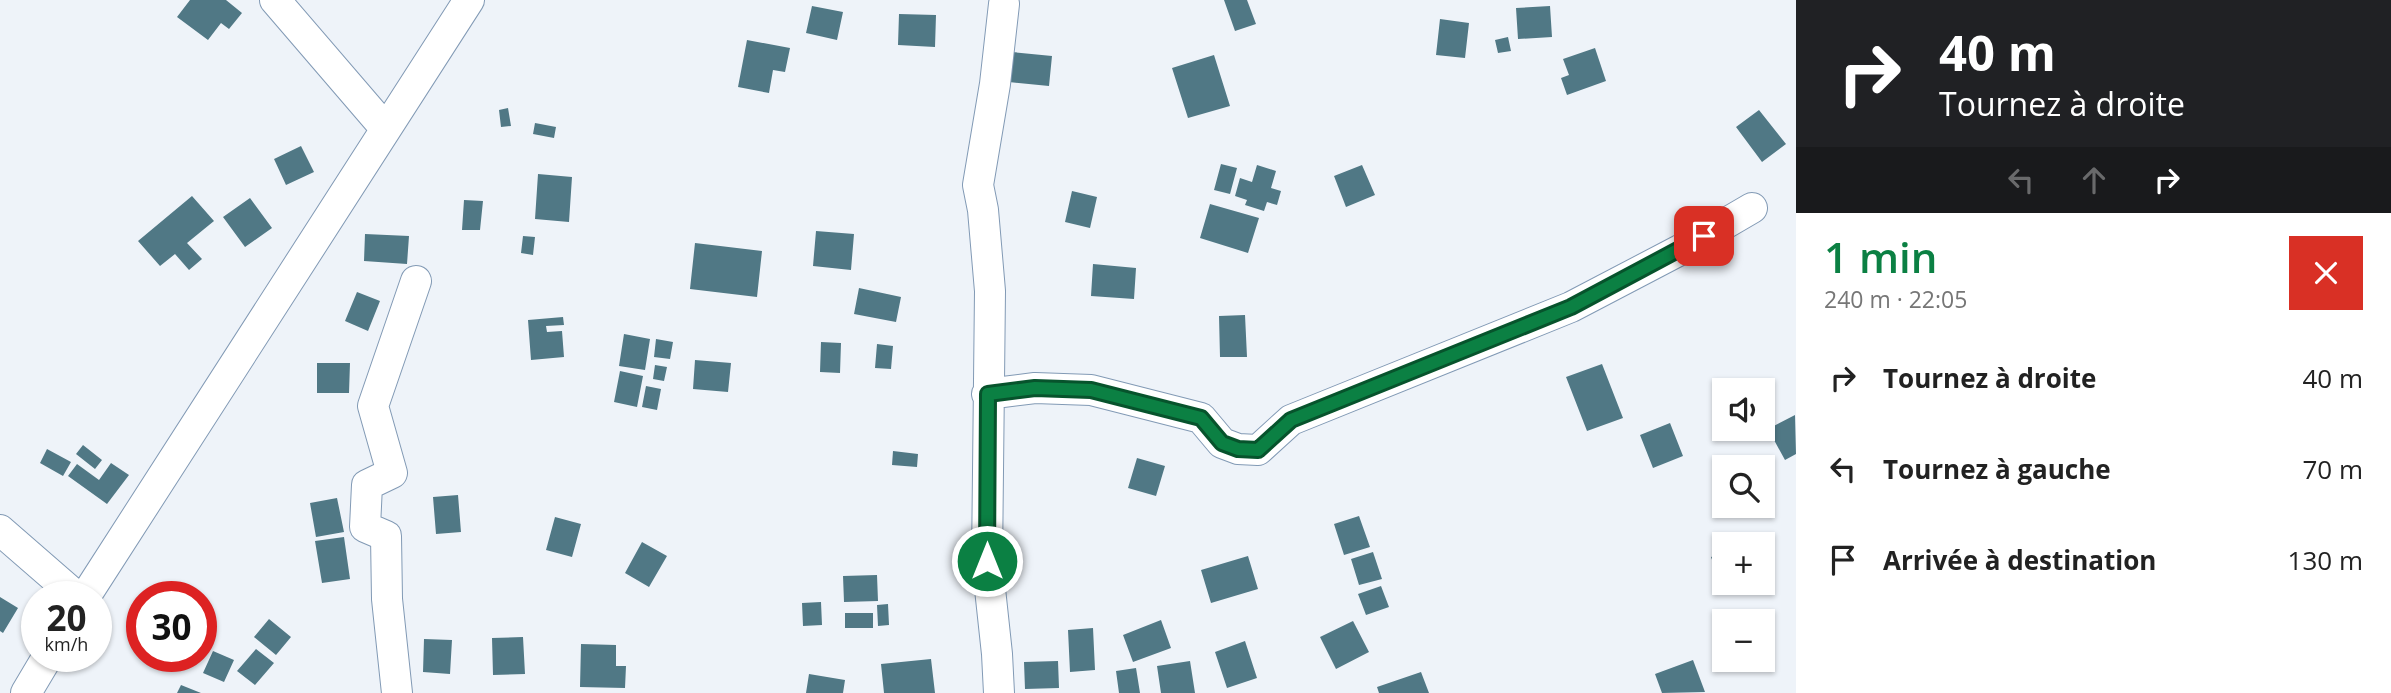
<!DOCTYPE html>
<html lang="fr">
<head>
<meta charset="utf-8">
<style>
  :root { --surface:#fff; --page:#f2f2f2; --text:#222; --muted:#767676; --accent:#0b8043 }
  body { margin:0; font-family:"Open Sans",sans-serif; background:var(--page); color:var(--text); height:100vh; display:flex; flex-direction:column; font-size:26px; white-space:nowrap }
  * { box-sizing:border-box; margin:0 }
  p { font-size:23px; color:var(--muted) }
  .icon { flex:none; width:38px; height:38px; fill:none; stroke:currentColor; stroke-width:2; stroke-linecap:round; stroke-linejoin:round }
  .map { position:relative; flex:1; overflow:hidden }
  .details { display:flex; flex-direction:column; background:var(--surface); width:595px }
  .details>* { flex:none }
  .guide { background:#202124; color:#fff; overflow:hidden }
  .controls { position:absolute; left:1712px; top:378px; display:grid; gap:14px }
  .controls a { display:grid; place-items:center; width:63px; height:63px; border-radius:0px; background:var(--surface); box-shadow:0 2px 5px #0004; font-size:35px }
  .speed { position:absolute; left:21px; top:581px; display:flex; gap:14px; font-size:35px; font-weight:700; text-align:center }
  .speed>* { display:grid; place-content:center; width:91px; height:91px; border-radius:50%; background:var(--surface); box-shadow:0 2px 5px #0004; line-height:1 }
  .speed small { font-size:18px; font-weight:400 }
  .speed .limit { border:10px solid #d22; background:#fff; color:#111 }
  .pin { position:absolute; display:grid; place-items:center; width:60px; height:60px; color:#fff; margin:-30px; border-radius:14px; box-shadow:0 4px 10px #0006 }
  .me { position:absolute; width:77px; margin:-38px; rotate:0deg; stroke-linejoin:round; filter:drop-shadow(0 0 5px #0008) }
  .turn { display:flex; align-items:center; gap:24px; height:147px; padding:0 28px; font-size:32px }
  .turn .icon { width:91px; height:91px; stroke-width:2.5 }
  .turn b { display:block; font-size:49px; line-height:60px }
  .lanes { display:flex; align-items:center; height:66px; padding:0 28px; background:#0003; justify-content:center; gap:35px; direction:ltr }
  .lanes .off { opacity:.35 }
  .round { display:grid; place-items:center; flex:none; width:74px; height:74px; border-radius:0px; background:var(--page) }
  .overview { display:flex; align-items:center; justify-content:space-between; height:119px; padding:0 28px }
  h1 { font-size:42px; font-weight:600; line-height:52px; color:var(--accent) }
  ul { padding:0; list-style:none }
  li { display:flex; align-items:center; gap:21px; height:91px; padding:0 28px }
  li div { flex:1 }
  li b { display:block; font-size:26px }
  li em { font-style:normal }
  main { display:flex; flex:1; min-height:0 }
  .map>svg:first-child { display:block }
</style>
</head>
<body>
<main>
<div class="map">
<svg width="1796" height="693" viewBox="0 0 1796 693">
  <rect width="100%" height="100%" fill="#eef3f9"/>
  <path fill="#507885" d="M190,0h36l16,13 -13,16 -8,-6 -13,17 -31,-23z
    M1224,0h23l9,24 -21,7z
    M812,6l31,6 -6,28 -31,-7z
    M1550,6l2,31 -34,2 -2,-31z
    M899,14l37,1 -1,32 -37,-2z
    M1440,19l29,4 -4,35 -29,-3z
    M1508,37l3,14 -13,2 -3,-13z
    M747,40l43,8 -5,24 -12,-2 -4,23 -31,-6z
    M1595,48l11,33 -39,14 -6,-17 8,-3 -6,-16z
    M1012,52l40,4 -3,30 -40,-4z
    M1214,55l16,51 -42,12 -16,-50z
    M508,108l3,18 -10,1 -2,-17z
    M1759,110l27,34 -24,18 -26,-35z
    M535,123l21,4 -2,11 -21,-4z
    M301,146l13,26 -28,13 -12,-26z
    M1221,164l16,4 -7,26 -16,-4z
    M1257,165l19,6 -5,17 10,3 -4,14 -10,-3 -3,9 -19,-6 2,-5 -12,-4 5,-18 12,4z
    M1362,165l13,30 -29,12 -12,-31z
    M538,174l34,3 -3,45 -34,-3z
    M1072,191l25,6 -7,31 -25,-6z
    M192,196l22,25 -27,22 15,16 -13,11 -14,-16 -15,12 -22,-25z
    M250,198l22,30 -27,19 -22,-30z
    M464,200l19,1 -3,29h-18z
    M1210,204l49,14 -11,35 -48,-15z
    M816,231l38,3 -3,36 -38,-4z
    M365,234l44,2 -2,28 -43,-3z
    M523,236l12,1 -2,18 -12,-2z
    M695,243l67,8 -5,46 -67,-8z
    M1093,264l43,4 -2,31 -43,-3z
    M859,288l42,9 -5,25 -42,-8z
    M357,292l23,9 -12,30 -23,-10z
    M1245,315l2,42h-27l-1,-41z
    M563,317l1,8 -18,1 1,6 15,-1 2,26 -33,3 -3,-40z
    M624,334l26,5 -5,31 -26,-4z
    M656,339l17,3 -3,17 -16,-2z
    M821,342l20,1 -1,30 -20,-1z
    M877,344l16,2 -2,23 -16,-1z
    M695,360l36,3 -3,29 -35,-3z
    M317,363h33l-1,30h-32z
    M1602,364l21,54 -36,13 -21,-54z
    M655,365l12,2 -3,14 -11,-2z
    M620,371l23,5 -6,31 -23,-5z
    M646,386l15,3 -4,21 -15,-3z
    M1795,415l1,39 -11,6 -17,-31z
    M1670,423l13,33 -30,12 -13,-33z
    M83,445l19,15 -7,9 -19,-15z
    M47,449l24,13 -8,14 -23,-13z
    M893,451l25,3 -1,13 -25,-2z
    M1137,458l28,8 -9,30 -28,-8z
    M111,463l18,12 -22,29 -39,-28 9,-12 22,16z
    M458,495l3,37 -25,2 -3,-37z
    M337,498l7,34 -28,5 -6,-34z
    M1359,516l11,31 -26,8 -10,-31z
    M555,517l26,7 -9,33 -26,-7z
    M344,537l6,42 -28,4 -7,-42z
    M642,542l25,14 -18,31 -24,-14z
    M1373,552l9,27 -23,6 -8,-26z
    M1724,552v31h29l-28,11 -14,-37z
    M1248,556l10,33 -47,14 -10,-33z
    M1762,561l7,16 -7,3z
    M877,575l1,26 -34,1 -1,-26z
    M1381,586l8,21 -23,8 -8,-21z
    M0,597l18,11 -15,25 -3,-2z
    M821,602l1,23 -19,1 -1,-23z
    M888,604l1,21 -11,1 -1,-21z
    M845,613h28v15h-28z
    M269,619l22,18 -15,18 -22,-18z
    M1161,620l10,28 -38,14 -10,-27z
    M1353,621l16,31 -33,17 -16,-32z
    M1093,628l2,42 -25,2 -2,-42z
    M523,637l2,37 -32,1 -1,-37z
    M424,639l28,1 -2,34 -27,-2z
    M1245,641l12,37 -30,10 -12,-36z
    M581,644l35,1v21h10l-1,22 -45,-1z
    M256,649l18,14 -19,22 -18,-14z
    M213,651l21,9 -10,22 -21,-9z
    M931,659l4,34h-51l-3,-29z
    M1693,660l12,32 -43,1 -7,-19z
    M1058,661l1,27 -34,1 -1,-27z
    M1190,661l5,32h-34l-4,-27z
    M1136,668l4,25h-21l-3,-22z
    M1421,672l8,21h-50l-2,-6z
    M809,674l36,6 -2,13h-37z
    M181,685l20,8h-24z"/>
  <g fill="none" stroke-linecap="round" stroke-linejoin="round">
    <defs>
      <path id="minor" d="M275,0l110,128
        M987,394l48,-6 56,2 110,28 21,25 16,6 20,1 33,-30 280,-113 109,-57 72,-42
        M0,530l77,67
        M85,597l384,-597
        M26,693l22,-37
        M397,693l-10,-94 -1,-63 -21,-9 2,-42 25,-12 -19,-67 43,-125
        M999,693l-2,-39 -10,-93 3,-270 -7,-81 -5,-25 17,-101 9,-80"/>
    </defs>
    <use href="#minor" stroke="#829ab5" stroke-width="32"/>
    <use href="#minor" stroke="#fff" stroke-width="30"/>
  </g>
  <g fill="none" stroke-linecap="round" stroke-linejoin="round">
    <defs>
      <path id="route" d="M987,561l1,-167 47,-6 56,2 110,28 21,25 16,6 20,1 33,-30 280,-113 133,-71"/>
    </defs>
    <use href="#route" stroke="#07532c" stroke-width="18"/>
    <use href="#route" stroke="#0b8043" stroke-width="12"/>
  </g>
</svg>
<div class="controls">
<a><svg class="icon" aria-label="sound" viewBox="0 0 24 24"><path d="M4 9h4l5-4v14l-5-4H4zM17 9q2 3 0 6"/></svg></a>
<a><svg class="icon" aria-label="search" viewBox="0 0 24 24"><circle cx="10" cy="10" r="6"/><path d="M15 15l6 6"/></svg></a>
<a>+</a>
<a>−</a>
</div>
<div class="speed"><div>20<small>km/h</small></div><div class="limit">30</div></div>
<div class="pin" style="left:1704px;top:236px;background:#d93025"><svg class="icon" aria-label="arrive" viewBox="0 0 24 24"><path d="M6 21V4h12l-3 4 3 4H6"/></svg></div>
<svg class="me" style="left:987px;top:561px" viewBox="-20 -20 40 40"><circle r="17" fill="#0b8043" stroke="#fff" stroke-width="3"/><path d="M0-11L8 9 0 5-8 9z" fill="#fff"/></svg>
</div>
<section class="details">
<div class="guide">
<div class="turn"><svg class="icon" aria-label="right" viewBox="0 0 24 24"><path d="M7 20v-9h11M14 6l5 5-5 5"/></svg><div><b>40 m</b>Tournez à droite</div></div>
<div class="lanes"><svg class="icon off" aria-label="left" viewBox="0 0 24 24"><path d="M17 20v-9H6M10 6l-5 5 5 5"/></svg><svg class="icon off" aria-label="ahead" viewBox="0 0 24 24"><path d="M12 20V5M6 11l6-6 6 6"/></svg><svg class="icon" aria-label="right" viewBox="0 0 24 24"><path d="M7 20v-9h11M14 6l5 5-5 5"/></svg></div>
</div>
<div class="overview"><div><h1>1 min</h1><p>240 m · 22:05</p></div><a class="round" style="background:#d93025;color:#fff"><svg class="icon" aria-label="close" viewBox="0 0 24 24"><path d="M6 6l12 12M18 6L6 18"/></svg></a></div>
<ul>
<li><svg class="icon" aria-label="right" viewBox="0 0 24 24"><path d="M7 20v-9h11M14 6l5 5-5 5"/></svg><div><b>Tournez à droite</b></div><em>40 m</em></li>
<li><svg class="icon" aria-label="left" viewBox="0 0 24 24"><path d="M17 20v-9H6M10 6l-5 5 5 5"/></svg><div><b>Tournez à gauche</b></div><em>70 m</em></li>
<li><svg class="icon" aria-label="arrive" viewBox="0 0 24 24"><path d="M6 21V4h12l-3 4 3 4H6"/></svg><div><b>Arrivée à destination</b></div><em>130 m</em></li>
</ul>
</section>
</main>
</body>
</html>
